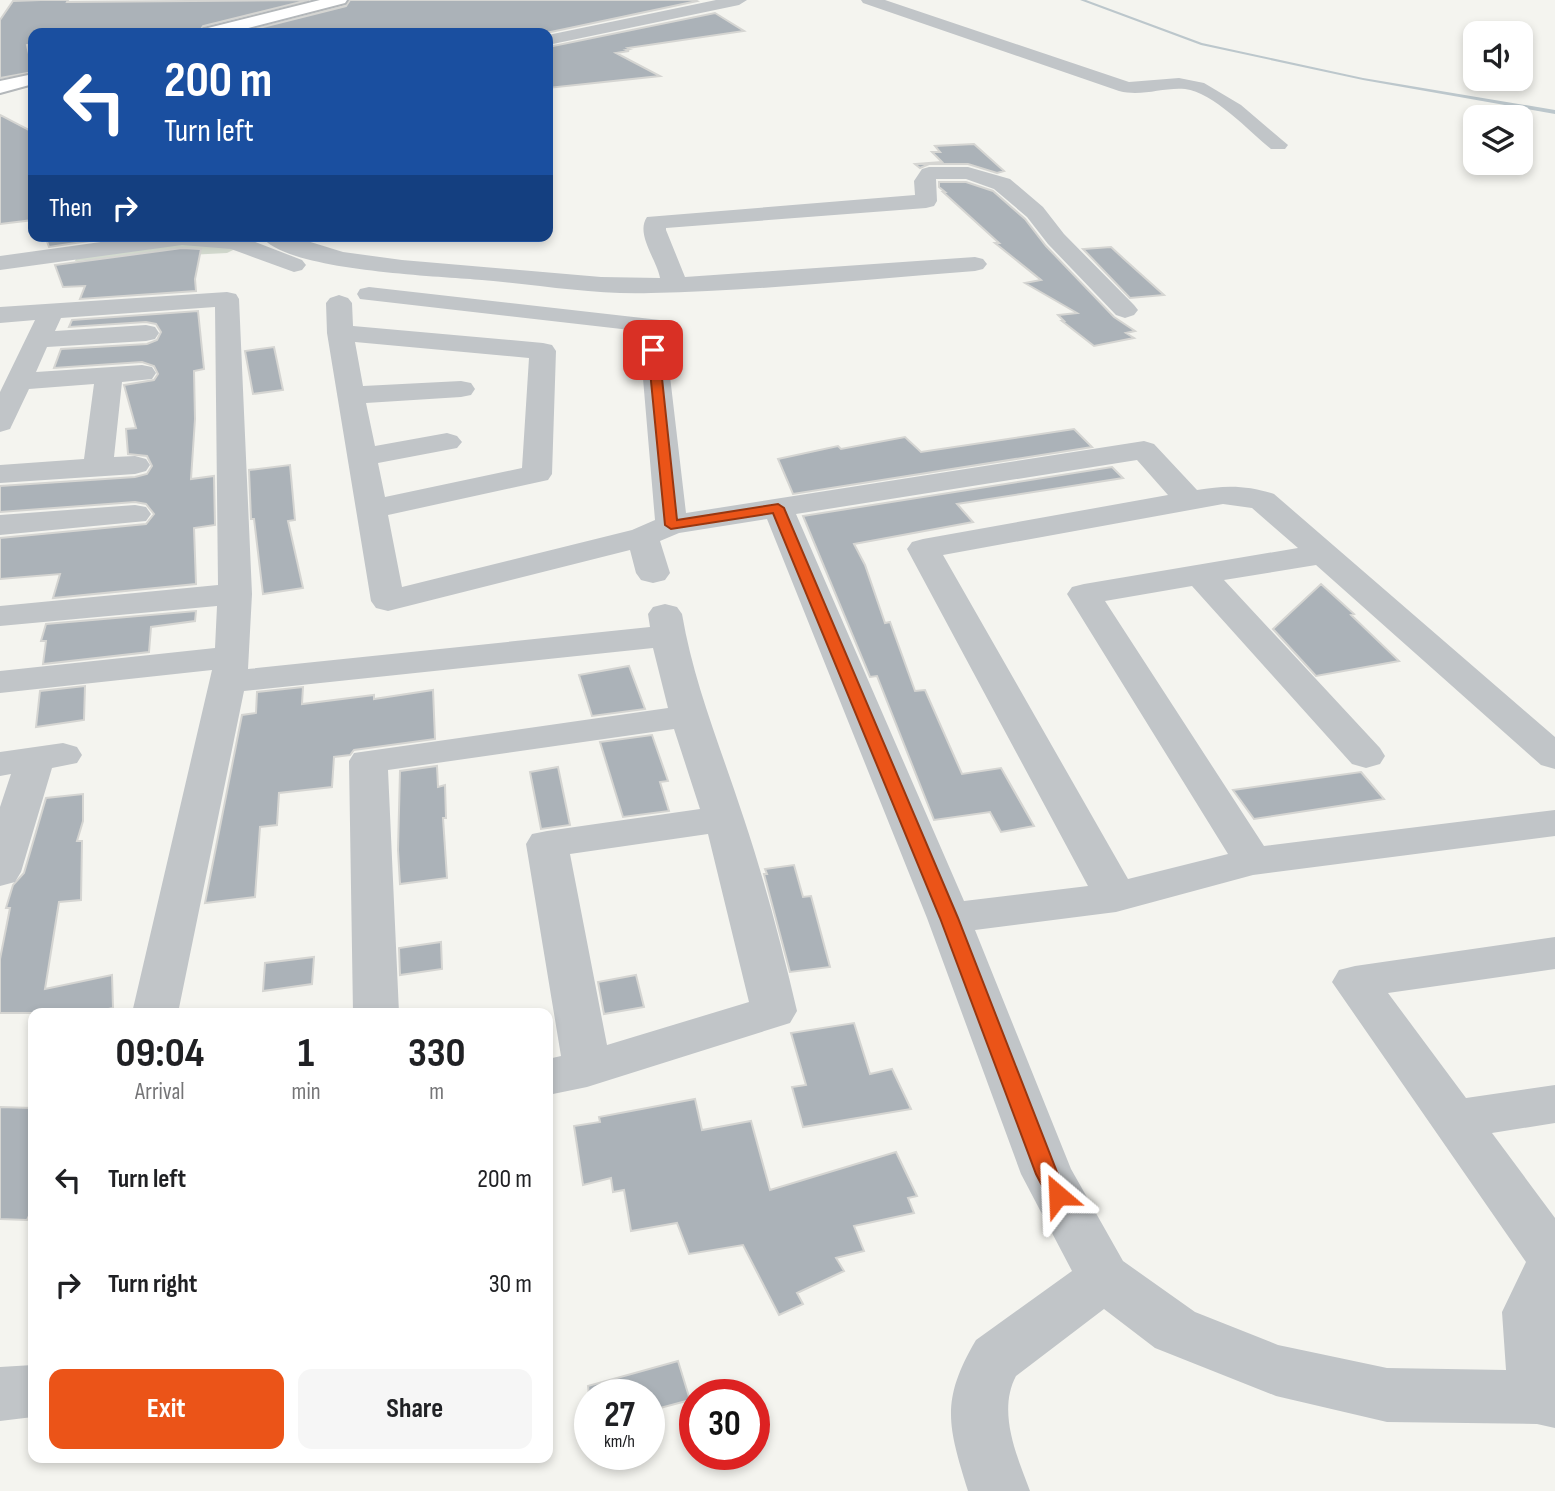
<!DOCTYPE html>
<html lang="en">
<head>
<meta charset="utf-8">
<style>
  :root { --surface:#fff; --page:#f6f6f6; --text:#202124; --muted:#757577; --accent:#eb5418 }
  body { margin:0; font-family:"Sofia Sans Condensed",sans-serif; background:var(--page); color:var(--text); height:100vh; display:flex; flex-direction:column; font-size:26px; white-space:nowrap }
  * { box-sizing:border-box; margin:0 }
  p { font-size:23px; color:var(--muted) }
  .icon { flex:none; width:38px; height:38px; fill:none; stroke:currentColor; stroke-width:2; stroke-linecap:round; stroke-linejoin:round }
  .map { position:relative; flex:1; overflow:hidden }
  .details { position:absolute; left:28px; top:1008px; width:525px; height:455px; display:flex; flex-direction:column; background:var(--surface); border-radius:14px; box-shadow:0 4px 10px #0003 }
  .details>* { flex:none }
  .guide { position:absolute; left:28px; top:28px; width:525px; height:214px; border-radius:14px; box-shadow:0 4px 10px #0003; background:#1a4fa0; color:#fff; overflow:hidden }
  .tools { position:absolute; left:1463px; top:21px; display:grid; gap:14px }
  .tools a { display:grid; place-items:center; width:70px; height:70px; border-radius:14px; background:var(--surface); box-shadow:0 4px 10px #0003; font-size:35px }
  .speed { position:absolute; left:574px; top:1379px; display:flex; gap:14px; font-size:35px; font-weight:700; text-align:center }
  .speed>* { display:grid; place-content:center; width:91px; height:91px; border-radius:50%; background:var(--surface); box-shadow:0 4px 10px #0003; line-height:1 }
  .speed small { font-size:18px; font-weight:400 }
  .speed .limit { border:10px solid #d22; background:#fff; color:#111 }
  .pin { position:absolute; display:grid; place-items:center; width:60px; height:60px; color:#fff; margin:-30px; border-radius:14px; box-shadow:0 4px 10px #0006 }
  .me { position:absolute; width:77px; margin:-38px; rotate:334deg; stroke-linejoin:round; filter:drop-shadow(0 0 5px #0008) }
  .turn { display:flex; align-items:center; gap:24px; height:147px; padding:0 21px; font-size:32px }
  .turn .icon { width:91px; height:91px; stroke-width:2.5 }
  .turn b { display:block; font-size:49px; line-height:60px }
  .then { display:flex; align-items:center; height:66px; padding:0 21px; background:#0003; gap:14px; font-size:26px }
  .eta { display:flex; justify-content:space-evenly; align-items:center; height:119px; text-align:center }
  .eta b { font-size:42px; font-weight:700; line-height:49px }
  .action { display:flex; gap:14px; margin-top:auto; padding:14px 21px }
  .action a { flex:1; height:80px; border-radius:14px; background:var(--accent); color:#fff; font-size:28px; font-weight:700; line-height:80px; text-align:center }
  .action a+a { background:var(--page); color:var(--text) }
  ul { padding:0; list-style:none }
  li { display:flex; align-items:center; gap:21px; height:105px; padding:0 21px }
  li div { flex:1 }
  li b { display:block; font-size:26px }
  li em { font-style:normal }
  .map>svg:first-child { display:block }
</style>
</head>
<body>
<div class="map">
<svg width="1555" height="1491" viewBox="0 0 1555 1491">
  <rect width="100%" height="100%" fill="#f4f4ef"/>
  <path fill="#d4dbd0" d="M177,241l58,8 -8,4 -152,8 3,-8z"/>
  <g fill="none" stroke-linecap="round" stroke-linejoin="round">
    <path fill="#bcc7cc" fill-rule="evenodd" d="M1080,0h6l116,43 161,35 192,32v4l-192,-34 -162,-35z"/>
  </g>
  <path fill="#abb2b8" stroke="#d5d5d2" stroke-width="2" d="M41,0h27l-1,2 242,-2 -106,26 -4,7h-166v11l-6,1 6,27 -33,6v-58l13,-19z
    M350,0h345l2,1 -151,32h-307l107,-27z
    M715,13l29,18 -116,17 2,1 -4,1 3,1 -13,2 44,23 -112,12v-41z
    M0,115l33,17v88l-33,4z
    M974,144l30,27 -7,2 -29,-9h-39l-9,4 -5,-4 27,-2 -10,-10h8l-5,-6z
    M939,182h27l27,9 32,28 21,27 68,71 21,14 -9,2 8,5 -40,8 -32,-25h2l-6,-6 19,-2 -52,-30 16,-3 -46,-37h4l-56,-51h2l-6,-5z
    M45,236h78l-74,11z
    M1111,247l13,12 40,36 -34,3 -47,-49z
    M182,248l19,1 -6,30 1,12 -116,8 5,-13 -22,1 -8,-22z
    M198,311l6,58 -10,2 1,48 -4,60 23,-3 1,49 -21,3 2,56 -143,14 7,-24 -60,5v-41l146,-14 8,-10 -8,-10 -11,-2 -135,10v-26l135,-9 12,-3 5,-8 -5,-10 -19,-2 -2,-25 10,-1 -12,-43 30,-5 4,-6 -4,-8 -12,-4 -88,6 7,-19 86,-5 10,-4 4,-8 -5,-8 -10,-2 -77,5 3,-7z
    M274,347l9,43 -30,4 -8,-43z
    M1074,429l18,18 -299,47 -15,-35 60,-13 3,3 64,-12 16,15z
    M290,465l5,55 -7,1 15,67 -40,6 -9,-75h-3l-2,-49z
    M1112,467l11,11 -166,26 16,18 -119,22 11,21 20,58 5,-1 25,69 10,-1 37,84 39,-6 33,58 -33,6 -11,-20 -56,8 -57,-144 -7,1 -67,-161z
    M1321,584l33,30 -3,1 48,46 -83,15 -43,-47z
    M196,611l-1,10 -44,6 -2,25 -106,12 3,-23h-5l5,-17z
    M629,666l16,43 -53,7 -13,-41z
    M85,686l-1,34 -48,7 4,-36z
    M303,687l-1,17 72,-9v4l59,-9 2,49 -81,11 -4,5 -16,2 -2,30 -53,6 -2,32 -17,2 -5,70 -50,6 37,-188 14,-2 1,-21z
    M652,735l16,46 -8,1 9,29 -46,6 -23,-75z
    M437,766l1,21 7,-2 1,33h-3l4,60 -47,6 -2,-34 2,-79z
    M558,767l12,58 -29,4 -11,-57z
    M1361,772l23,27 -130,20 -21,-29z
    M83,794v27l-6,20h5l-1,59 -22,2 -14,87 67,-14 1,33 -23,5h-90v-54l10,-51h-4l7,-23 11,-12 22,-75z
    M794,865l9,32 8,-1 19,71 -40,5 -26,-98h3l-2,-5z
    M441,942l1,27 -42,6 -1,-27z
    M314,957l-2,27 -49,7 2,-28z
    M636,975l8,32 -40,7 -6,-32z
    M854,1023l16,51 22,-5 19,40 -108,18 -11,-40 14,-2 -15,-52z
    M695,1099l7,31 49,-9 19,69 126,-38 21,44 -9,2 6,15 -60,13 10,25 -28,7 8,13 -47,22 6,11 -24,11 -36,-70 -54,9 -12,-31 -46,8 -7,-41 -11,2 -2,-14 -28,7 -9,-59 26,-4 -1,-5z
    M0,1107l33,1v100l-6,12 -27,-1z
    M678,1361l12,39 -41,11v-16h-60l-1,-9z"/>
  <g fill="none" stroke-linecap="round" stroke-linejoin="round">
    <defs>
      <path id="highway" d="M320,0h27l-2,3 -116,30h-27l2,-4z
        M33,74v10l-33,9v-12z"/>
    </defs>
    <use href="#highway" stroke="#b3b7ba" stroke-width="4"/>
    <path fill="#c1c5c8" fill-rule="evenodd" d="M716,0h31l-8,5 -191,40v-10z
      M861,0h24l244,82 50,-4 25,5 37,22 47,40 -3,4h-14c-21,-17 -58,-57 -86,-60 -22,-2 -43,8 -66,2l-256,-88z
      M929,167h39l42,12 33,28 21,27 70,71 4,5 -4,5 -9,3 -9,-3 -68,-71 -21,-27 -33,-28 -28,-10h-30l1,22 -3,5 -8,2 -260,20v2l19,47 290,-20 8,2 4,5 -4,5 -8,2c-108,8 -216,20 -324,22 -56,2 -113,-8 -169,-13 -44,-4 -197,-9 -221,-44h30l52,16 59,8 199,17 59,1c-3,-18 -25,-44 -13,-61l268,-22 -1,-14 8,-12z
      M144,236h96l62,24 4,5 -4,5 -8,2 -63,-23 -49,-4 -182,25v-14z
      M369,287l291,33 4,5 22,188 458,-72 10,3 43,46c28,-5 50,-5 77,4l281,243v32l-14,-4 -225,-200 -92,15 156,168 5,8 -5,8 -14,4 -14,-4 -160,-178 -87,15 159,245 291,-36v26l-302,39 -137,37 -141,18 96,239 52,92 72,51 83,33 109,23 119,2 -4,-58 24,-50 -194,-280 7,-12 16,-4 200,-29v32l-167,24 78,105 89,-13v38l-63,10 63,85v210l-18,-4 -150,-2 -111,-26 -121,-48 -51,-39 -88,67c-19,36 1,80 14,115h-62c-20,-65 -28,-90 8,-151l96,-69 -51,-97 -94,-256 -160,-399 -88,14 -19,8 10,32 -5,7 -12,3 -12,-3 -5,-7 -6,-23 -242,61 -12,-3 -5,-7 -44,-268 -1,-30 4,-5 9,-3 9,3 4,5 1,23 190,17 9,2 4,6 -4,123 -4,6 -160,35 14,72 230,-57 23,-10 -16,-189 -279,-32 -3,-5 3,-5zM355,342l174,16 -7,110 -137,29 -7,-34 79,-15 5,-6 -5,-6 -10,-3 -72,13 -9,-43 95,-6 10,-2 4,-6 -4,-6 -10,-2 -98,5zM1137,460l31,35 -245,44 -11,3 -5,7 181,337 -124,15 -168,-387zM1223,504l29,4 46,40 -214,36 -12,3 -5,7 161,260 -100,25 -185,-324z
      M227,292l9,2 3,5 13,295 -4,75 402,-42 -2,-13 5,-7 12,-3 12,3 5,7c12,71 40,137 62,205 21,63 38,128 53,192l-7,12 -203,64 -39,8v-36l13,-3 -35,-212 6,-10 15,-3 153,-22 -26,-80 -286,41 11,243h-46l-4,-252 5,-8 314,-45 -15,-60 -409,43 -66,322h-46l80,-343 -212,23v-22l215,-23 2,-42 -217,20v-20l218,-21 -3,-278 -154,11 -6,13 91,-6 9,2 4,6 -4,6 -9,2 -99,6 -11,25 106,-7 10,2 4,6 -4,6 -30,3 -8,75 21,-1 11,3 4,6 -4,6 -11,3 -135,9v-18l84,-6 10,-75 -65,5 -19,40 -10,3v-40l35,-72 -35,3v-16zM708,834l41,168 -142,43 -37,-191z
      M135,505l11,2 5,7 -5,7 -146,14v-20z
      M63,743l14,4 5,8 -5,8 -25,5 -31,104 -6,10 -15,4v-79l11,-33 -11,2v-24z
      M33,1365v52l-33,4v-54z"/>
    <use href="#highway" fill="#fff" fill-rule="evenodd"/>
  </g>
  <path fill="#eb5418" stroke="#993710" stroke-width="2" d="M653,347l6,3 18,170 101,-16 6,4 174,410 99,254 12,23 -3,6 -8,2 -8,-2 -14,-27 -96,-256 -167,-405 -102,16 -6,-4 -17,-175z"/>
</svg>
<div class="tools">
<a><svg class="icon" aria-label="sound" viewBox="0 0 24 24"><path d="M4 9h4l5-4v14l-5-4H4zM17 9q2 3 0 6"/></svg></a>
<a><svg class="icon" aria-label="layers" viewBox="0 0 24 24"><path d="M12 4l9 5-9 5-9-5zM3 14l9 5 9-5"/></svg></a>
</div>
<div class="speed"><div>27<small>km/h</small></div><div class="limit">30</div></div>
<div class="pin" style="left:653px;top:350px;background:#d93025"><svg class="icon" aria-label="arrive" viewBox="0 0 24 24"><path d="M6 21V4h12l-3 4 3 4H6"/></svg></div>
<svg class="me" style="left:1058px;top:1195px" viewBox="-20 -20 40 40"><path d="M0-17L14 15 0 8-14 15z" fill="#eb5418" stroke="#fff" stroke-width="4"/></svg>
<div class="guide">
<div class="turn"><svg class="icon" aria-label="left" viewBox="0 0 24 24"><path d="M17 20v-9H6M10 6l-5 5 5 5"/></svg><div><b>200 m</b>Turn left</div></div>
<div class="then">Then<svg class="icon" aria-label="right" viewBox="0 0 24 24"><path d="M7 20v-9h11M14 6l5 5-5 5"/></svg></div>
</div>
<section class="details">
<div class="eta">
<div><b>09:04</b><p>Arrival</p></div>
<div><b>1</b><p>min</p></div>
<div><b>330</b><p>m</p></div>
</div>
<ul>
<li><svg class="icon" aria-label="left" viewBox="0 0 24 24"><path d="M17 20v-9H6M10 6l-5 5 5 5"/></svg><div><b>Turn left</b></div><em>200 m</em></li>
<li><svg class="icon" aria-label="right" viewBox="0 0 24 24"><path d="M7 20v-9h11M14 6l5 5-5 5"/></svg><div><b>Turn right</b></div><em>30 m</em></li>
</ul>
<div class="action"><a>Exit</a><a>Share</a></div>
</section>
</div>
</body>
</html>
